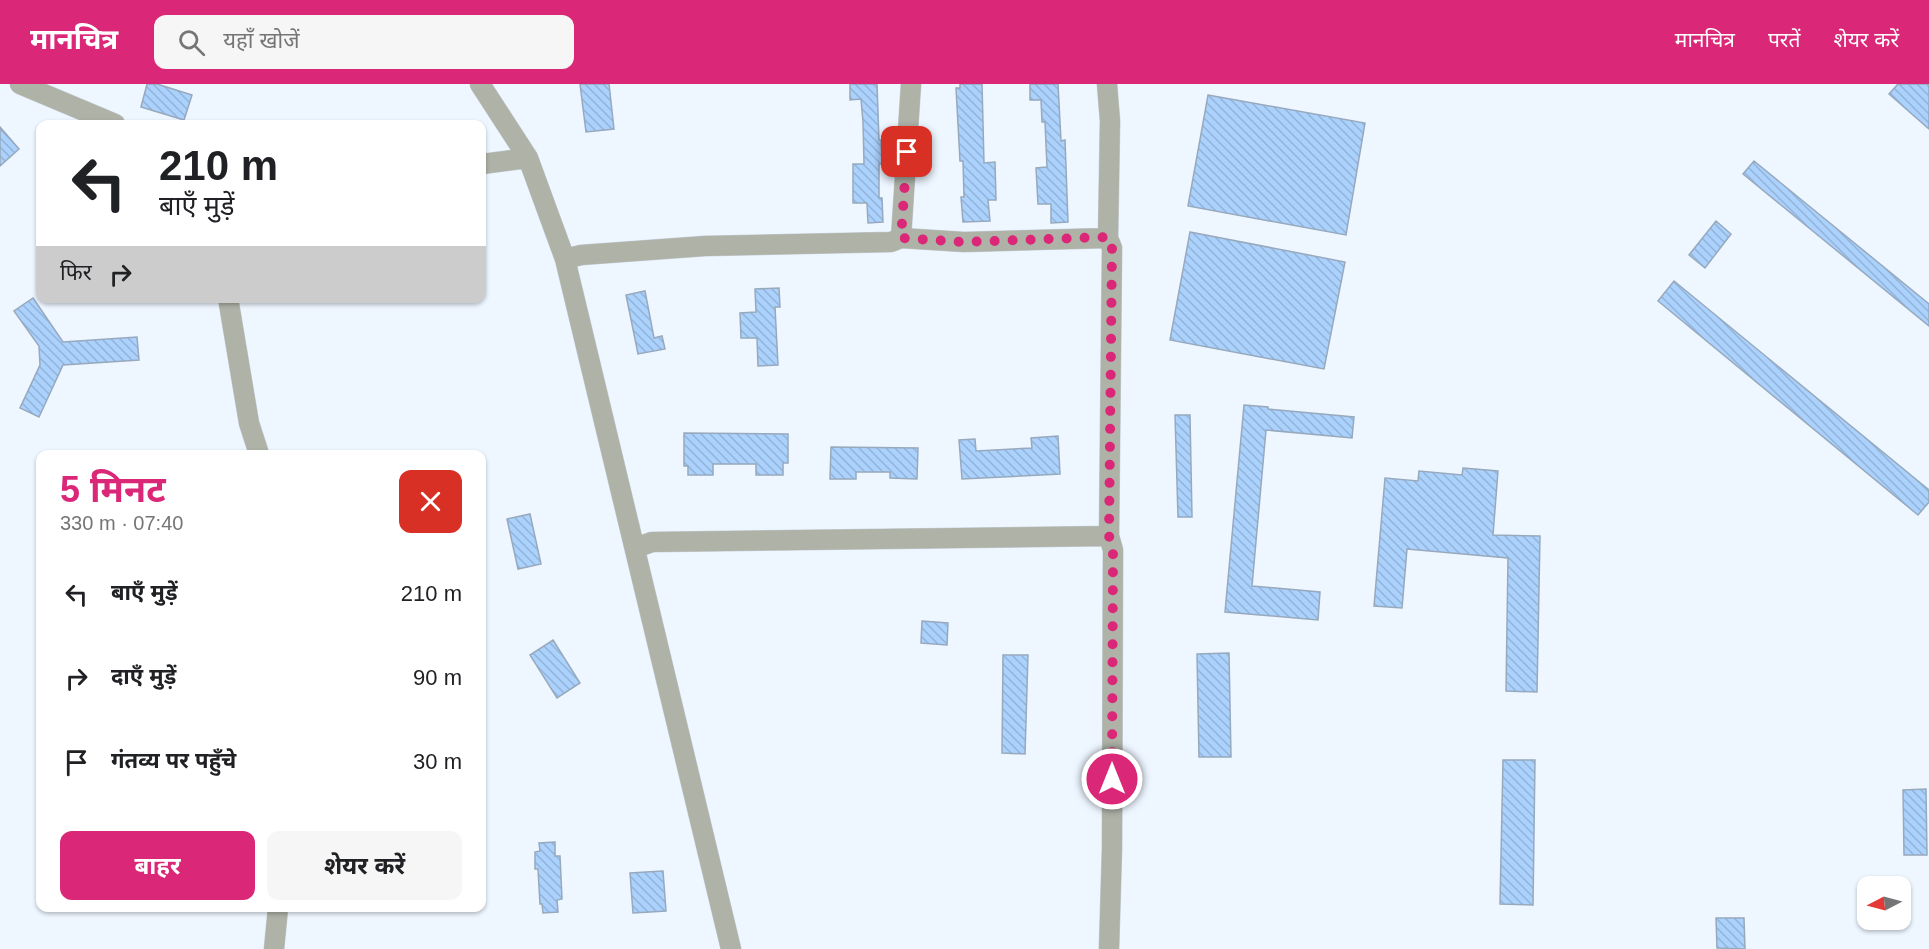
<!DOCTYPE html>
<html lang="hi">
<head>
<meta charset="utf-8">
<style>
  :root { --surface:#fff; --page:#f6f6f6; --text:#202124; --muted:#757577; --accent:#db2777 }
  body { margin:0; font-family:Arial,"Noto Sans Devanagari",sans-serif; background:var(--page); color:var(--text); height:100vh; display:flex; flex-direction:column; font-size:22px; white-space:nowrap }
  * { box-sizing:border-box; margin:0 }
  p { font-size:20px; color:var(--muted) }
  .icon { flex:none; width:33px; height:33px; fill:none; stroke:currentColor; stroke-width:2; stroke-linecap:round; stroke-linejoin:round }
  .map { position:relative; flex:1; overflow:hidden }
  .details { position:absolute; left:36px; top:366px; width:450px; height:462px; display:flex; flex-direction:column; background:var(--surface); border-radius:12px; box-shadow:0 2px 4px #0004 }
  .details>* { flex:none }
  .banner { position:absolute; left:36px; top:36px; width:450px; height:183px; border-radius:12px; box-shadow:0 2px 4px #0004; background:#fff; color:var(--text); overflow:hidden }
  .needle { width:39px; rotate:264deg }
  .controls { position:absolute; left:1857px; top:792px; display:grid; gap:12px }
  .controls a { display:grid; place-items:center; width:54px; height:54px; border-radius:12px; background:var(--surface); box-shadow:0 2px 4px #0004; font-size:30px }
  .pin { position:absolute; display:grid; place-items:center; width:51px; height:51px; color:#fff; margin:-26px; border-radius:12px; box-shadow:0 3px 9px #0006 }
  .me { position:absolute; width:66px; margin:-33px; rotate:0deg; stroke-linejoin:round; filter:drop-shadow(0 0 4px #0008) }
  .turn { display:flex; align-items:center; gap:21px; height:126px; padding:0 24px; font-size:27px }
  .turn .icon { width:78px; height:78px; stroke-width:2.5 }
  .turn b { display:block; font-size:42px; line-height:51px }
  .then { display:flex; align-items:center; height:57px; padding:0 24px; background:#0003; gap:12px; font-size:22px }
  .round { display:grid; place-items:center; flex:none; width:63px; height:63px; border-radius:12px; background:var(--page) }
  .overview { display:flex; align-items:center; justify-content:space-between; height:102px; padding:0 24px }
  h1 { font-size:36px; font-weight:700; line-height:45px; color:var(--accent) }
  .primary-button { display:flex; gap:12px; margin-top:auto; padding:12px 24px }
  .primary-button a { flex:1; height:69px; border-radius:12px; background:var(--accent); color:#fff; font-size:24px; font-weight:700; line-height:69px; text-align:center }
  .primary-button a+a { background:var(--page); color:var(--text) }
  ul { padding:0; list-style:none }
  li { display:flex; align-items:center; gap:18px; height:84px; padding:0 24px }
  li div { flex:1 }
  li b { display:block; font-size:22px }
  li em { font-style:normal }
  header { display:flex; align-items:center; gap:36px; box-sizing:border-box; height:84px; padding:0 30px; background:var(--accent); color:#fff }
  header strong { font-size:28px }
  nav { display:flex; gap:33px; margin-inline-start:auto; font-size:21px }
  .search { width:420px; height:54px; background:var(--page); display:flex; align-items:center; gap:15px; box-sizing:border-box; padding:0 21px; border-radius:12px; color:var(--muted); font-size:22px }
  .map>svg:first-child { display:block }
</style>
</head>
<body>
<header>
<strong>मानचित्र</strong>
<div class="search"><svg class="icon" aria-label="search" viewBox="0 0 24 24"><circle cx="10" cy="10" r="6"/><path d="M15 15l6 6"/></svg>यहाँ खोजें</div>
<nav><a>मानचित्र</a><a>परतें</a><a>शेयर करें</a></nav>
</header>
<div class="map">
<svg width="1929" height="865" viewBox="0 0 1929 865">
  <defs>
    <pattern id="building-back-hatch" width="6" height="6" patternUnits="userSpaceOnUse" patternTransform="scale(1.5)"><rect width="6" height="6" fill="#abd1fd"/><path d="M-1 5l2 2M0 0l6 6M5-1l2 2" fill="none" stroke="#93b3d9"/></pattern>
  </defs>
  <rect width="100%" height="100%" fill="#eef6ff"/>
  <path fill="url(#building-back-hatch)" stroke="#97a9bd" stroke-width="1.5" d="M147,0h10l35,11 -8,25 -43,-13z
    M580,0h29l5,45 -28,3z
    M850,0h27l2,56h2l1,24h-3v34h3l1,24 -15,1 -1,-20h-14v-39h11l-1,-42 -2,-23 -11,1z
    M960,0h22l2,79 11,-1 1,38h-8l2,21 -27,1 -2,-25h3l-1,-36h-3l-4,-73h4z
    M1030,0h28l3,57 4,-1 3,82 -17,1v-19h-13l-2,-36 11,-1 -2,-45h-3l-1,-22h-11z
    M1898,0h31v45l-40,-35z
    M1208,11l157,28 -19,112 -158,-29z
    M0,43l19,22 -19,17z
    M1754,77l175,143v22l-186,-152z
    M1716,137l15,13 -26,34 -16,-13z
    M1190,148l155,30 -21,107 -154,-29z
    M1674,197l255,209v12l-11,13 -260,-214z
    M779,204l1,19h-5l3,58 -20,1 -1,-28h-16l-1,-25 16,-1 -1,-23z
    M645,207l9,47 8,-2 3,13 -27,5 -12,-59z
    M33,214l30,44 74,-5 2,23 -76,5 -24,52 -19,-9 20,-43 -1,-19 -25,-35z
    M1244,321l24,2v2l86,8 -2,21 -86,-8 -14,156 68,6 -2,28 -93,-8z
    M1175,331h15l2,102h-14z
    M684,349l104,1v29h-5v12h-27v-11h-43v11h-25v-9h-4z
    M1058,352l2,38 -98,5 -3,-39 16,-1 1,12 56,-3 -1,-10z
    M831,363l87,1 -1,31 -27,-1v-6h-34v7h-26z
    M1463,384l35,3 -5,64 47,1 -3,156 -31,-1 2,-133 -101,-9 -5,59 -28,-2 11,-128 33,3 1,-10 43,4z
    M530,430l11,50 -23,5 -11,-50z
    M922,537l26,2 -1,22 -26,-2z
    M553,556l27,43 -23,15 -27,-43z
    M1229,569l2,104h-32l-2,-103z
    M1003,571h25l-3,99 -23,-1z
    M1503,676h32l-2,145 -33,-1z
    M1926,705l1,66h-23l-1,-65z
    M555,758v14h5l2,43 -5,1 1,12 -15,1 -1,-9h-2l-2,-35h-3v-17l5,-1 -1,-8z
    M663,787l3,40 -33,2 -3,-40z
    M1716,834h28l1,31 -28,-1z"/>
  <g fill="none" stroke-linecap="round" stroke-linejoin="round">
    <defs>
      <path id="minor" d="M20,0l95,40
        M480,0l48,74 37,101 166,690
        M482,80l46,-6
        M901,154l10,-154
        M1108,154l4,10 -3,288 4,14 -1,298 -3,101
        M565,175l16,-4 124,-9 186,-4 10,-4 63,4 144,-4 2,-117 -3,-37
        M228,214l21,125 10,31
        M635,464l17,-6 457,-6
        M274,865l4,-41"/>
    </defs>
    <use href="#minor" stroke="#c8d0d9" stroke-width="21"/>
    <use href="#minor" stroke="#aeb2a7" stroke-width="20"/>
  </g>
  <g fill="none" stroke-linecap="round" stroke-linejoin="round">
    <path stroke="#db2777" stroke-width="10" stroke-dasharray="0 18" d="M907,68l-6,86 63,4 144,-5 4,11 -3,288 4,14 -1,229"/>
  </g>
</svg>
<div class="controls">
<a><svg class="needle" viewBox="-14 -14 28 28"><path d="M0-13l5 13h-10z" fill="#e53935"/><path d="M0 13l5-13h-10z" fill="#757577"/></svg></a>
</div>
<div class="pin" style="left:907px;top:68px;background:#d93025"><svg class="icon" aria-label="arrive" viewBox="0 0 24 24"><path d="M6 21V4h12l-3 4 3 4H6"/></svg></div>
<svg class="me" style="left:1112px;top:695px" viewBox="-20 -20 40 40"><circle r="17" fill="#db2777" stroke="#fff" stroke-width="3"/><path d="M0-11L8 9 0 5-8 9z" fill="#fff"/></svg>
<div class="banner">
<div class="turn"><svg class="icon" aria-label="left" viewBox="0 0 24 24"><path d="M17 20v-9H6M10 6l-5 5 5 5"/></svg><div><b>210 m</b>बाएँ मुड़ें</div></div>
<div class="then">फिर<svg class="icon" aria-label="right" viewBox="0 0 24 24"><path d="M7 20v-9h11M14 6l5 5-5 5"/></svg></div>
</div>
<section class="details">
<div class="overview"><div><h1>5 मिनट</h1><p>330 m · 07:40</p></div><a class="round" style="background:#d93025;color:#fff"><svg class="icon" aria-label="close" viewBox="0 0 24 24"><path d="M6 6l12 12M18 6L6 18"/></svg></a></div>
<ul>
<li><svg class="icon" aria-label="left" viewBox="0 0 24 24"><path d="M17 20v-9H6M10 6l-5 5 5 5"/></svg><div><b>बाएँ मुड़ें</b></div><em>210 m</em></li>
<li><svg class="icon" aria-label="right" viewBox="0 0 24 24"><path d="M7 20v-9h11M14 6l5 5-5 5"/></svg><div><b>दाएँ मुड़ें</b></div><em>90 m</em></li>
<li><svg class="icon" aria-label="arrive" viewBox="0 0 24 24"><path d="M6 21V4h12l-3 4 3 4H6"/></svg><div><b>गंतव्य पर पहुँचे</b></div><em>30 m</em></li>
</ul>
<div class="primary-button"><a>बाहर</a><a>शेयर करें</a></div>
</section>
</div>
</body>
</html>
